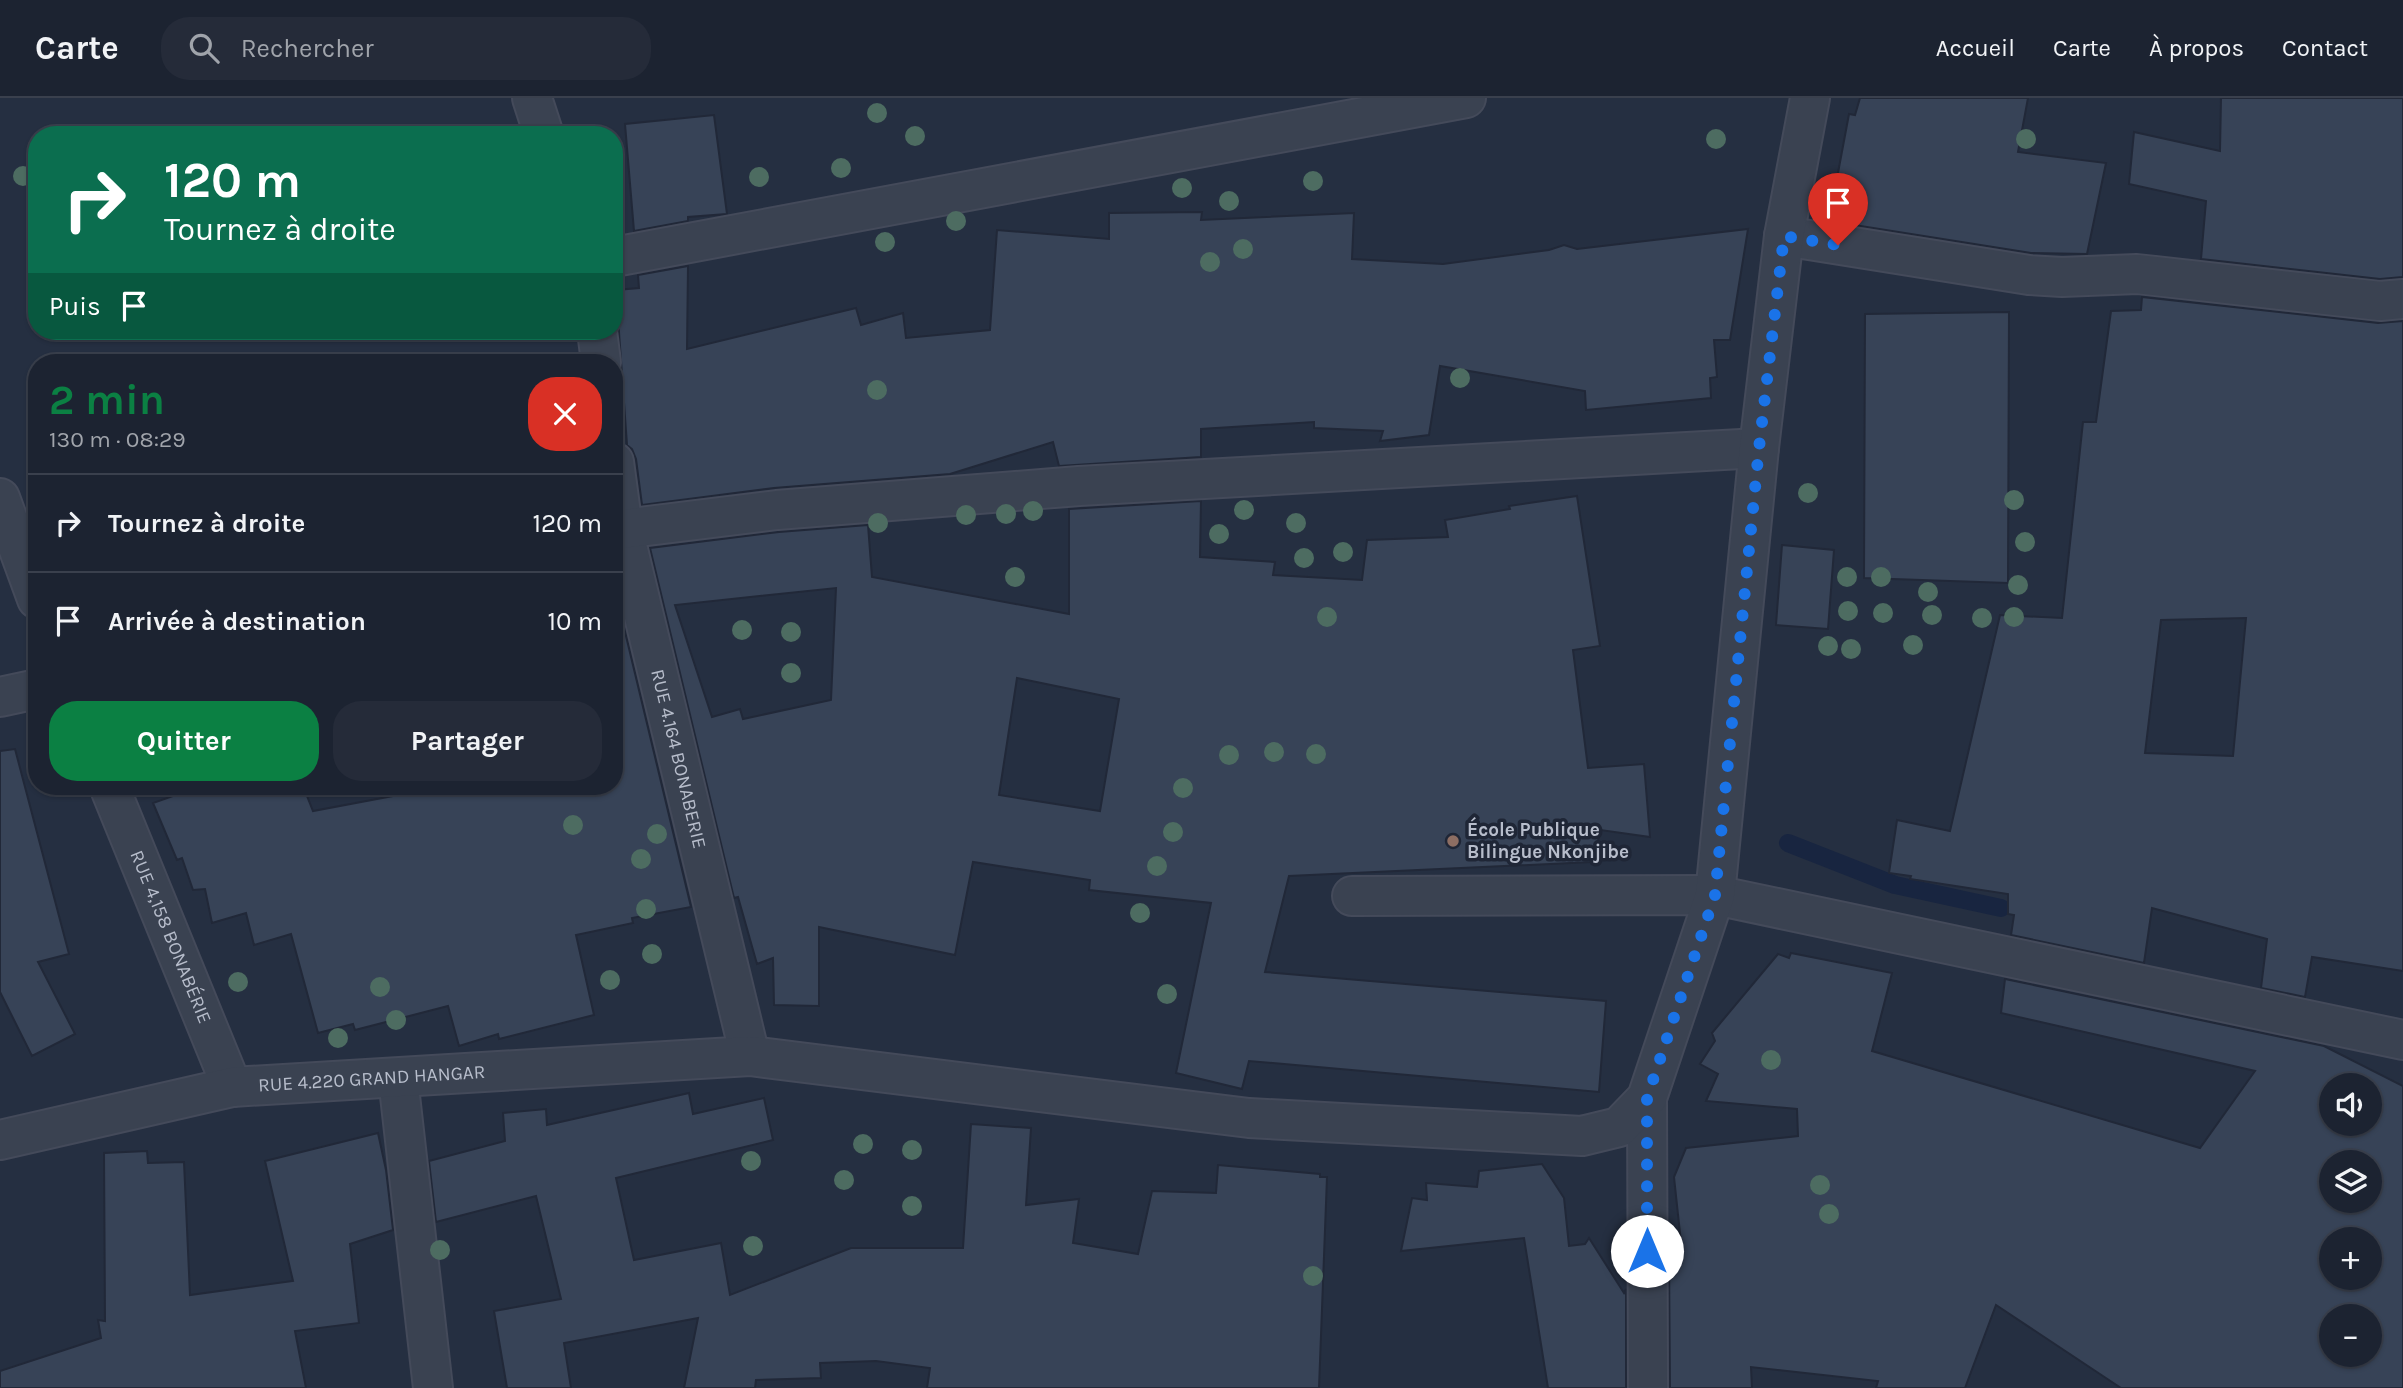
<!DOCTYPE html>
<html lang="fr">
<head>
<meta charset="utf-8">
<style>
  :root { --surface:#1c2331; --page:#252b39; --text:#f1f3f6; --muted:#a0a4ab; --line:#3a404d; --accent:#0b8043 }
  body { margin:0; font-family:Karla,sans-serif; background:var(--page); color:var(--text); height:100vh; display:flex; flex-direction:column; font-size:26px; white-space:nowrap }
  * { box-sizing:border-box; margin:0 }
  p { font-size:23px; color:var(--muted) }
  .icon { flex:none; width:38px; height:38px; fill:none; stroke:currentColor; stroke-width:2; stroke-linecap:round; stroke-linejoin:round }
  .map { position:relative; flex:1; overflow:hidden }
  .sheet { position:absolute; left:28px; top:256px; width:595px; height:441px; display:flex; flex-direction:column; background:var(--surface); border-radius:28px; box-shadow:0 2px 5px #0004,0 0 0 2px var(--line) }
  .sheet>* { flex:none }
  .top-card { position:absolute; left:28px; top:28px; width:595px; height:214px; border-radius:28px; box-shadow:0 2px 5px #0004,0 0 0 2px var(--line); background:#0b6e4f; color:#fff; overflow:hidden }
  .controls { position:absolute; left:2319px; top:975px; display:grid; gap:14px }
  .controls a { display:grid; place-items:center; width:63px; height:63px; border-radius:50%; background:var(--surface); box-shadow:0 2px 5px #0004,0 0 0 2px var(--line); font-size:35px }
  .pin { position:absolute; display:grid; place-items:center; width:60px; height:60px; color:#fff; margin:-72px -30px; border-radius:50% 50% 50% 0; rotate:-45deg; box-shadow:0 0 7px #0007 }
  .pin .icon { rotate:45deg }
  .me { position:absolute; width:77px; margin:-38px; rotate:0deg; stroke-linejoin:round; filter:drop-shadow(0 0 5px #0008) }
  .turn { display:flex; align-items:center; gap:24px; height:147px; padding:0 21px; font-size:32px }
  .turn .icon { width:91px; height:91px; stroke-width:2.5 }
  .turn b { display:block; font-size:49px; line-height:60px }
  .then { display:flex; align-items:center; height:66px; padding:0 21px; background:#0003; gap:14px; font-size:26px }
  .round { display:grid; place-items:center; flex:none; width:74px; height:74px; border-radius:28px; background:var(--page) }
  .summary { display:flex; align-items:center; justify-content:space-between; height:119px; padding:0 21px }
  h1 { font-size:42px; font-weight:700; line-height:52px; color:var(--accent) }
  .action { display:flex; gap:14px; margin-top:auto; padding:14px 21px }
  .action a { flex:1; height:80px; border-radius:28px; background:var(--accent); color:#fff; font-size:28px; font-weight:700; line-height:80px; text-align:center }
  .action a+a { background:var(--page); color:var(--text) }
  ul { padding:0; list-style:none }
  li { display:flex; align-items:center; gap:21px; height:98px; padding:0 21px; border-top:2px solid var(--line) }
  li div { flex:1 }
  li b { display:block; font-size:26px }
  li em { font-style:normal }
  header { display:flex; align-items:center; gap:42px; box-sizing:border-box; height:98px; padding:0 35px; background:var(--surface); border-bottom:2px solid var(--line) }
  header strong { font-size:33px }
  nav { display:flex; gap:38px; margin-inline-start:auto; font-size:24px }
  .search { width:490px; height:63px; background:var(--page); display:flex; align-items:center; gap:18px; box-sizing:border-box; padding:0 24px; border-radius:28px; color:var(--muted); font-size:26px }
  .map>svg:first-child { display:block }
</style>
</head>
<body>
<header>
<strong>Carte</strong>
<div class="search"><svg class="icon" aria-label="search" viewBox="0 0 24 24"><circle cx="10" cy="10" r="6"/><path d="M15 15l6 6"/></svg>Rechercher</div>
<nav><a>Accueil</a><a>Carte</a><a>À propos</a><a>Contact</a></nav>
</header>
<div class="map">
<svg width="2403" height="1290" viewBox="0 0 2403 1290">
  <rect width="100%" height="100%" fill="#252f41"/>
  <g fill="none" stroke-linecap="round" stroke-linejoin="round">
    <path stroke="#182540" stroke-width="18" d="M1788,745l107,42 106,23"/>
  </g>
  <path fill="#374357" stroke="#212838" stroke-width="2" fill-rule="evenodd" d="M1860,0h168l-10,54 88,11 -19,91 -56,-1 -202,-32 20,-107 6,1z
    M2221,0h182v179l-23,2 -179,-20 5,-58 -77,-17 5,-52 86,19z
    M714,17l13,99 -39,3v4l-54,10 -9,-107z
    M1202,114l-1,8 153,-7 -2,46 91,5 106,-14 15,-5 13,4 171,-20 -18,111h-16l3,37 -7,1 1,20 -125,12 -1,-19 -145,-25 -11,69 -49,6 3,-10 -69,-3v-6l-113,7v28l-142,9 -6,-24 -103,32 -176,14 -132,17 -6,-46 -4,-10 -5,-4 -11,-155 23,-2 -1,-13 50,-9 -1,83 169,-41 5,17 42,-12 3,25 84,-8 7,-100 112,9v-26z
    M2142,199l236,26 25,-2v650l-91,-14 -7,40 -44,-9 6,-49 -115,-31 -8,55 -133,-28 3,-20 -6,-1v-20l-98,-15 1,-3 -22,-3 8,-53 53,11 50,-216 62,3 21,-196h13l15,-111 30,-1zM2246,520l-13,138 -88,-3 16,-133z
    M2009,214l-1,271 -144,-5 1,-264z
    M1577,398l23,150 -27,4 15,118 56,-4 6,73 -49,-7 -9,32 -303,14 -24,96 341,29 -7,91 -350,-31 -7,28 -66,-16 35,-170 -122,-13 1,-10 -117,-18 -18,93 -136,-28v79l-45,-1 -1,-47 -16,6 -19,-67 -4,1 -84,-350 129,-16 89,-7 4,52 197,37v-105l132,-8 -1,56 75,5 -2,13 89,5 5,-40 81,-3 -3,-17 65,-11 -1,-3zM836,490l-5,112 -88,19 -3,-10 -28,8 -37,-112zM1017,580l102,21 -19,112 -101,-16z
    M1782,447l52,5 -6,79 -52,-4z
    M614,488l77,321 -59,11 1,5 -57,12 18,80 -95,24 -1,-5 -39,12 -11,-40 -93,24 -2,-6 -35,9 -27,-99 -37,11 -8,-32 -34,10 -7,-34 -12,1 -11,-32 -5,2 -24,-57 48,-17h102l10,25 133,-25h168z
    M15,651l54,205 -31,8 37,72 -43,22 -32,-64v-241z
    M1791,855l101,20 -20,78 328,97 55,-77 -254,-58 4,-34 319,67 79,40v302h-282l-125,-83 -31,83h-89l2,-7 -127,-14 1,21h-82l-1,-134 13,-2 -8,-75 12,-29 112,-12 -1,-27 -91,-8 12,-27 -18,-10 15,-23 -3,-8 66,-79 11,4zM2331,987h39v39h-39zM2331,1064h39v38h-39zM2331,1141h39v39h-39zM2331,1218h39v38h-39z
    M689,995l4,21 71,-16 9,42 -157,38 18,82 87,-17 9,52 121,-47h112l8,-124 60,4 -5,77 53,-6 -6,44 65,11 14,-63 64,2 2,-28 102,9v3h7l-8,211h-392l3,-20 -54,-7 -56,2 1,15 -65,2 -1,8h-71l14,-70 -134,25 7,45h-64l-13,-77 67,-12 -25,-103 -100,26 -7,-61 76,-20 -2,-28 43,-4 1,16z
    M378,1035l8,37 7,60 -43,14 9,79 -64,8 11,57h-306v-17l101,-33 -3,-18 7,1 -1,-168 43,-2 1,12 36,-1 6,133 103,-14 -28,-120z
    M1542,1066l22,34 5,48 16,-2 4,-6 35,55 2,-4v99h-78l-24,-150 -123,13 11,-53 15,2 -1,-17 51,4 2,-16z"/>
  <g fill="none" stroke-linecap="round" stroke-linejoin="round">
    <defs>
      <g id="minor">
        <path d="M532,0l12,37"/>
        <path d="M1784,138l245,39 33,2 75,-3 243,27 23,-2"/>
        <path d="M614,159l852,-159"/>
        <path d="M597,233l4,31"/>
        <path id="s1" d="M614,364l9,67 127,527"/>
        <path d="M0,400l37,101"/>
        <path d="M623,431l154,-19 302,-24 680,-38"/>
        <path d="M0,599l37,-8"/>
        <path id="s2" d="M109,688l123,301"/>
        <path d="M1352,798l363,-1 688,145"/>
        <path d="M398,980l35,310"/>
        <path d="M1647,1000l1,290"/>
        <path id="s3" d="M0,1042l232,-53 518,-31 499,62 333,18 37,-9 28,-29 68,-203 44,-447 25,-212 26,-138"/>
      </g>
    </defs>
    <use href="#minor" stroke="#444a5a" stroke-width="42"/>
    <use href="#minor" stroke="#3a4251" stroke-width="38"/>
  </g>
  <g fill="#4d6c61">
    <circle cx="877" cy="15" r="10"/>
    <circle cx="915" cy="38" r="10"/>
    <circle cx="1716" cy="41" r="10"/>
    <circle cx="2026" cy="41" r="10"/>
    <circle cx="841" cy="70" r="10"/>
    <circle cx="23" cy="78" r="10"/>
    <circle cx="759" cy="79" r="10"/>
    <circle cx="1313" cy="83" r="10"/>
    <circle cx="1182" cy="90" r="10"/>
    <circle cx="1229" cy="103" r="10"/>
    <circle cx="956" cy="123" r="10"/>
    <circle cx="885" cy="144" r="10"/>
    <circle cx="1243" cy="151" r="10"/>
    <circle cx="1210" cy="164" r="10"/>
    <circle cx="1460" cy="280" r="10"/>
    <circle cx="877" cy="292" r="10"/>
    <circle cx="1808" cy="395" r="10"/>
    <circle cx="2014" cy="402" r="10"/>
    <circle cx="1244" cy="412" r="10"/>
    <circle cx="1033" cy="413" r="10"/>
    <circle cx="1006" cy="416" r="10"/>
    <circle cx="966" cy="417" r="10"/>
    <circle cx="878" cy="425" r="10"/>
    <circle cx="1296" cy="425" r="10"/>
    <circle cx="1219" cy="436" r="10"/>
    <circle cx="2025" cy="444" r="10"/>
    <circle cx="1343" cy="454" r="10"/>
    <circle cx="1304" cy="460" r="10"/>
    <circle cx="1015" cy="479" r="10"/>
    <circle cx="1847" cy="479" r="10"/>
    <circle cx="1881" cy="479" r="10"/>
    <circle cx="2018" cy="487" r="10"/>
    <circle cx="1928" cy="494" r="10"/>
    <circle cx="1848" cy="513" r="10"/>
    <circle cx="1883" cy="515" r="10"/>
    <circle cx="1932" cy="517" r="10"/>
    <circle cx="1327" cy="519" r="10"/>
    <circle cx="2014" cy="519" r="10"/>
    <circle cx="1982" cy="520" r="10"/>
    <circle cx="742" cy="532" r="10"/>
    <circle cx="791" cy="534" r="10"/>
    <circle cx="1913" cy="547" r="10"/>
    <circle cx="1828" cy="548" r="10"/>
    <circle cx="1851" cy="551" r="10"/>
    <circle cx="791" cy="575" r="10"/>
    <circle cx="1274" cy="654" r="10"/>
    <circle cx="1316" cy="656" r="10"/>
    <circle cx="1229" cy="657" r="10"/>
    <circle cx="1183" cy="690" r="10"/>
    <circle cx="573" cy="727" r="10"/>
    <circle cx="1173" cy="734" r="10"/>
    <circle cx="657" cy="736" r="10"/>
    <circle cx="641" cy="761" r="10"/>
    <circle cx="1157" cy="768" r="10"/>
    <circle cx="646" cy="811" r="10"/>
    <circle cx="1140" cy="815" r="10"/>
    <circle cx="652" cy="856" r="10"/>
    <circle cx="610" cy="882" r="10"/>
    <circle cx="238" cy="884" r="10"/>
    <circle cx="380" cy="889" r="10"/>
    <circle cx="1167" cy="896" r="10"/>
    <circle cx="396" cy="922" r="10"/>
    <circle cx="338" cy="940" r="10"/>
    <circle cx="1771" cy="962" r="10"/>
    <circle cx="863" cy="1046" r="10"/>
    <circle cx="912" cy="1052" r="10"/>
    <circle cx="751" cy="1063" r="10"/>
    <circle cx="844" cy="1082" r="10"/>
    <circle cx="1820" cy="1087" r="10"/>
    <circle cx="912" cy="1108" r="10"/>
    <circle cx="1829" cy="1116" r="10"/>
    <circle cx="753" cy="1148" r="10"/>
    <circle cx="440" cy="1152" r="10"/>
    <circle cx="1313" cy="1178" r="10"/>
  </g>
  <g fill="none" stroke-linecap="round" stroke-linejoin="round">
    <path stroke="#1a73e8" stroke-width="12" stroke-dasharray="0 21.6" d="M1647,1153v-153l68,-203 44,-447 25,-212 54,9"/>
  </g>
  <circle fill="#8d6e63" stroke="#1f2636" stroke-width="2.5" cx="1453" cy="743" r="7"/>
  <g text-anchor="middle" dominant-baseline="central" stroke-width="7" stroke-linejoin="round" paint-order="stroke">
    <g font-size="19" fill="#b7bdcb" stroke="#1f2636">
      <text stroke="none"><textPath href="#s1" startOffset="304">RUE 4.164 BONABERIE</textPath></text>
      <text stroke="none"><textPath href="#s2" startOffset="163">RUE 4,158 BONABÉRIE</textPath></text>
      <text stroke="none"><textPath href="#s3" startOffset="378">RUE 4.220 GRAND HANGAR</textPath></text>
    </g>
    <g font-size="19" font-weight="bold" fill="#b7bdcb" stroke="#1f2636" text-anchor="start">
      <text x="1467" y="732">École Publique<tspan x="1467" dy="22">Bilingue Nkonjibe</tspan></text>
    </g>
  </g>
</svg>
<div class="controls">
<a><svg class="icon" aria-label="sound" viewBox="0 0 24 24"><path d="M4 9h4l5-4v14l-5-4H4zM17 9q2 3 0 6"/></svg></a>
<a><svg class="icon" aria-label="layers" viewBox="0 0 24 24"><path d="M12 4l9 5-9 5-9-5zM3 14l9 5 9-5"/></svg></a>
<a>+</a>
<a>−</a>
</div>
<div class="pin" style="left:1838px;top:147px;background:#d93025"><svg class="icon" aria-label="arrive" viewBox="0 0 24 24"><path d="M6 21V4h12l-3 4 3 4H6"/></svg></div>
<svg class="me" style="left:1647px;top:1153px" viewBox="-20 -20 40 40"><circle r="19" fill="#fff"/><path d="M0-13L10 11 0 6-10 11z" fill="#1a73e8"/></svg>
<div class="top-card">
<div class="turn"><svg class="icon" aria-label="right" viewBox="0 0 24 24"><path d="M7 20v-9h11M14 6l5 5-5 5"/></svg><div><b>120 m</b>Tournez à droite</div></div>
<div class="then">Puis<svg class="icon" aria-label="arrive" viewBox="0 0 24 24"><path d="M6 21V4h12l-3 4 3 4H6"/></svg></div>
</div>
<section class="sheet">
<div class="summary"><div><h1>2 min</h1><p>130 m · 08:29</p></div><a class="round" style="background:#d93025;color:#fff"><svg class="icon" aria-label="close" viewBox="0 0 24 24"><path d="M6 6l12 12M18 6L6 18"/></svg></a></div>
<ul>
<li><svg class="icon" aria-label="right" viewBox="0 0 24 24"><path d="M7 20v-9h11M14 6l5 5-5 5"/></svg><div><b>Tournez à droite</b></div><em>120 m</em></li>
<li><svg class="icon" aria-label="arrive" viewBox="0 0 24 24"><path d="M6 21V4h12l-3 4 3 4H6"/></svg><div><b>Arrivée à destination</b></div><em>10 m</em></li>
</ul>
<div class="action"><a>Quitter</a><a>Partager</a></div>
</section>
</div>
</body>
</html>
